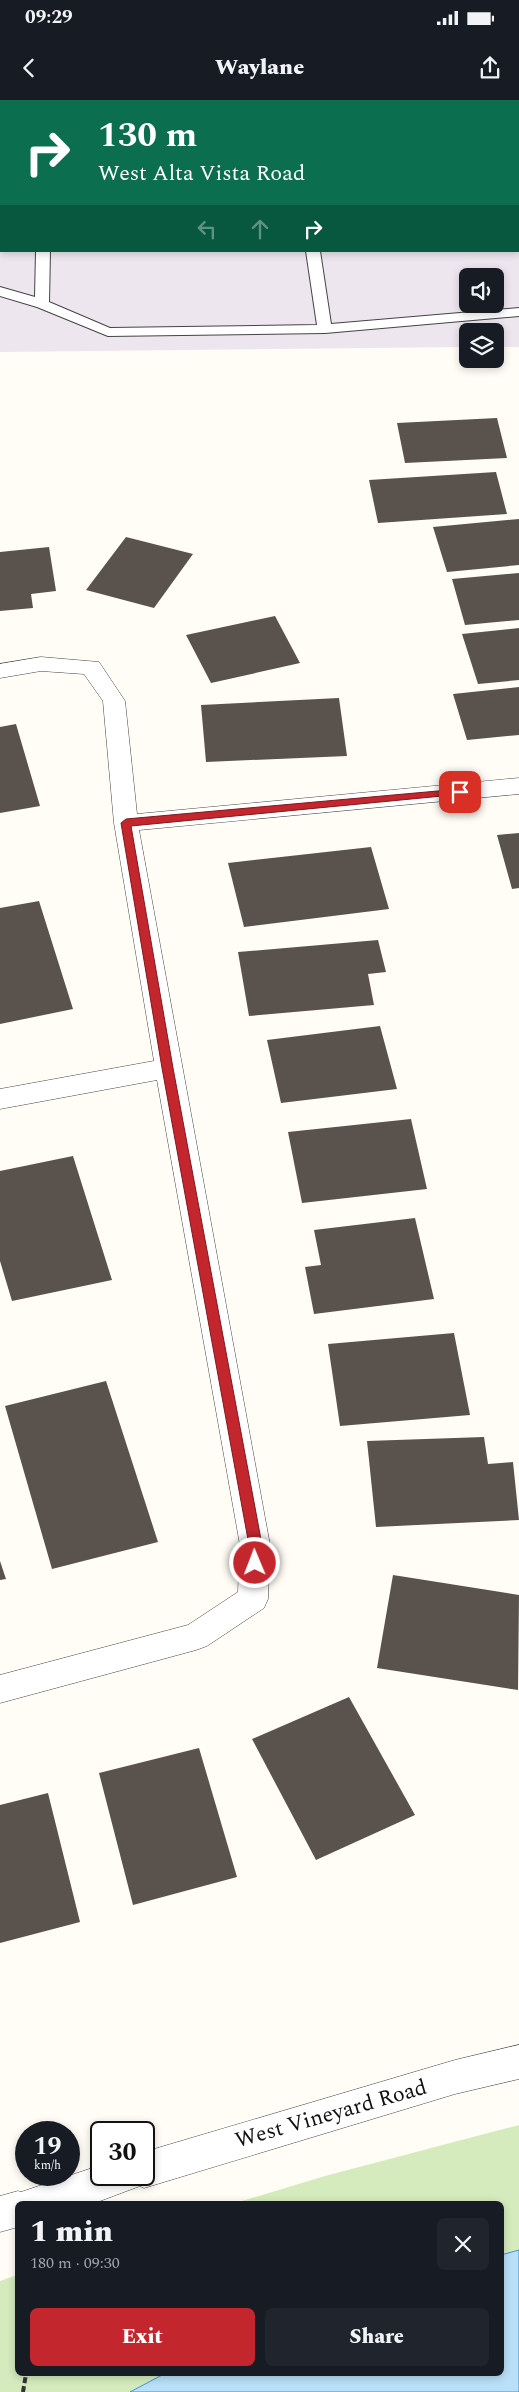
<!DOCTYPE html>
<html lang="en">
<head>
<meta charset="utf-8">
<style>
  :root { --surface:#171b24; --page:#20242c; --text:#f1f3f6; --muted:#9ea1a6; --accent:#c4262e }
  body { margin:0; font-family:Spectral,serif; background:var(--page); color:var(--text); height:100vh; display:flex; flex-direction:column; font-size:19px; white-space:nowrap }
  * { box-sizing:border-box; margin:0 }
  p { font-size:16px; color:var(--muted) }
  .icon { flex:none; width:28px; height:28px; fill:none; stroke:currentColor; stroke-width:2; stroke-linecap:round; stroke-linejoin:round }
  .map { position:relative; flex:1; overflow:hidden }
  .details { position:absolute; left:15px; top:2101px; width:489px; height:175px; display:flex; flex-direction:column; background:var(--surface); border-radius:8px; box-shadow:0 2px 8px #0003 }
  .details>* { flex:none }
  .hud { position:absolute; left:0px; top:0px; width:520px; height:152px; box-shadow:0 2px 8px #0003; background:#0b6e4f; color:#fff; overflow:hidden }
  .fabs { position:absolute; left:459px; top:168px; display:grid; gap:10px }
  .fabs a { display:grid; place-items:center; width:45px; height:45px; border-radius:8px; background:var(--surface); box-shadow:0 2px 8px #0003; font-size:25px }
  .speed { position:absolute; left:15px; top:2021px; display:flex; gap:10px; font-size:25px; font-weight:700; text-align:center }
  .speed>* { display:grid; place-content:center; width:65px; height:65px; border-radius:50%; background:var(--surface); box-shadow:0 2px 8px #0003; line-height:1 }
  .speed small { font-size:12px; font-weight:400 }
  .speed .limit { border:2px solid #111; border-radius:8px; background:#fff; color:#111 }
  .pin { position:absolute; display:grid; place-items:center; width:42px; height:42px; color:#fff; margin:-21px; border-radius:10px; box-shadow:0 2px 8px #0006 }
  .me { position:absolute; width:55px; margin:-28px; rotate:359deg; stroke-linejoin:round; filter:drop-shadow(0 0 4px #0008) }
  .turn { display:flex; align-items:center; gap:18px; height:105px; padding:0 15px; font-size:22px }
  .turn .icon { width:65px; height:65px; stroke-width:2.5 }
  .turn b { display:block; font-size:35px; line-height:42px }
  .lanes { display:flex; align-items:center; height:48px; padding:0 15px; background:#0003; justify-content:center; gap:25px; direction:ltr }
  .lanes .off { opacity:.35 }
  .round { display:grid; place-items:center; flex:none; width:52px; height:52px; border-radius:8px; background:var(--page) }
  .head { display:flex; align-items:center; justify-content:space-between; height:85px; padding:0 15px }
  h1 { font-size:30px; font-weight:800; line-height:38px }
  .cta { display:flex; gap:10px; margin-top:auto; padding:10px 15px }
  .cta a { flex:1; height:58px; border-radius:8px; background:var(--accent); color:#fff; font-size:20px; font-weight:800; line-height:58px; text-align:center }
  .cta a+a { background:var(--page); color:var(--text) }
  .status { display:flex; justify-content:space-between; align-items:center; height:35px; padding:0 25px; background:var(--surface); direction:ltr }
  .status svg { height:14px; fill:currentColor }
  header { display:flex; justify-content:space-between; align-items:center; height:65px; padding:0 15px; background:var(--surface); font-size:22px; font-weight:800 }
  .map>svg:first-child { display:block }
</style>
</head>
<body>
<div class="status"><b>09:29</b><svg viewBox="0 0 49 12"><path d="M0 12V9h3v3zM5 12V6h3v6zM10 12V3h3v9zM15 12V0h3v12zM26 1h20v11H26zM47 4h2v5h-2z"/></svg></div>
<header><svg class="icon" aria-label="back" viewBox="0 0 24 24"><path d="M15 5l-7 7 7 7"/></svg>Waylane<svg class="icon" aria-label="share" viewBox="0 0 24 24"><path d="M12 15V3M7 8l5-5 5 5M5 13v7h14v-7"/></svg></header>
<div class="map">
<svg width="519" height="2292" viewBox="0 0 519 2292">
  <rect width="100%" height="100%" fill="#fffdf5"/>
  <path fill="#eee6ef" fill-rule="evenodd" d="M0,0h519v247h-24v-16h-27l-1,16 -467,5zM1,1h518v150h-518zM468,176h27v28h-27z"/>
  <path fill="#d5ebbd" d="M519,2025v267h-519v-111l17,-6 1,99h483v-170h-269l93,-28z"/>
  <path fill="#b9e0f7" stroke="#3f96cf" d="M519,2150v142h-389l34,-18h337v-119z"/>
  <path fill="#5a524d" d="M497,318l10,40 -102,5 -8,-40z
    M496,372l11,42 -129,9 -9,-43z
    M519,419v46l-72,7 -14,-45z
    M126,437l67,17 -39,54 -68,-18z
    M49,447l7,44 -25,3 2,14 -33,3v-59z
    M519,473v47l-54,5 -13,-46z
    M275,516l25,47 -89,20 -25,-48z
    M519,528v52l-41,4 -16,-50z
    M519,587v48l-52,5 -14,-46z
    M339,598l8,58 -141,6 -5,-57z
    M16,624l24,82 -40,7v-86z
    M519,733v55l-7,1 -15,-54z
    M371,747l18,62 -145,18 -16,-64z
    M39,801l34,108 -73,15v-116z
    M378,840l8,32 -18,2 6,31 -125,11 -11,-64z
    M380,926l17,63 -116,14 -14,-63z
    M411,1019l16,70 -125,14 -14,-71z
    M73,1056l39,124 -100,21 -12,-40v-90z
    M415,1118l19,81 -120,15 -9,-47 16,-2 -7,-35z
    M454,1233l16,82 -130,11 -12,-82z
    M106,1281l52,161 -106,27 -47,-163z
    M484,1337l4,27 25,-2 6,58 -143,7 -9,-86z
    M0,1461l6,18 -6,1z
    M393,1475l126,20 -1,95 -141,-22z
    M349,1597l66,118 -99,45 -64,-121z
    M199,1648l38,129 -104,28 -34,-132z
    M48,1693l32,129 -80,21v-138z"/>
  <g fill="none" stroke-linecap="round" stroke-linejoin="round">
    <defs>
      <path id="service" d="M40,0h12v1h-12z
        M284,0h12v1h-12z
        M36,151h14l-1,51 61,26 207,-3 -11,-74h14l11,73 188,-16v8l-194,17 -217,3 -71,-29 -37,-11v-9l35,10z"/>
      <path id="minor" d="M41,557l58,5 26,39 12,113 382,-36v16l-380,36 131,715 -2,54 -4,9 -57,38 -11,4 -196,53v-28l188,-50 50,-33 2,-47 -83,-465 -157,29v-20l154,-28 -40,-238 -11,-122 -19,-27 -43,-3 -41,7v-14z"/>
      <path id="tertiary" d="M519,1945v34l-64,15 -311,94 -4,-2 -48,18h-74v23l-18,5v-36l18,-5 3,1 80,-27v10h43v-23l311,-92z"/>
    </defs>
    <use href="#service" stroke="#444" stroke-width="2"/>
    <use href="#minor" stroke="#444" stroke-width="1"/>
    <use href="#tertiary" stroke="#444" stroke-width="1"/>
    <path stroke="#333" stroke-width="4" stroke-dasharray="6 3" stroke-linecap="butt" d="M23,2292l3,-18"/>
    <use href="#service" fill="#fff" fill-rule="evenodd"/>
    <use href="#minor" fill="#fff" fill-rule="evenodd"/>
    <use href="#tertiary" fill="#fff" fill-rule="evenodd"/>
  </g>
  <path fill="#c4262e" stroke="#7f191e" d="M460,689l3,1v4l-332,32 42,242 89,477 -1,18 -6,5 -6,-5v-18l-87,-477 -41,-245 5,-4z"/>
  <g text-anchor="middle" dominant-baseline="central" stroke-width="5" stroke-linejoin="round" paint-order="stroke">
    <g font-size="22" fill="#111" stroke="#fff">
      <text transform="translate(331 2014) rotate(-16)">West Vineyard Road</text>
    </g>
  </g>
</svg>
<div class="fabs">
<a><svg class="icon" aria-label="sound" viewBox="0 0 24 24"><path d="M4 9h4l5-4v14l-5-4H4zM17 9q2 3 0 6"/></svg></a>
<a><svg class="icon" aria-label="layers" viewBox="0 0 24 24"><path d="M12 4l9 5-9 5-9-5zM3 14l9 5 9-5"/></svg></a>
</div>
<div class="speed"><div>19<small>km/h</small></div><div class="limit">30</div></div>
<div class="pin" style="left:460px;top:692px;background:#d93025"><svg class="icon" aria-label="arrive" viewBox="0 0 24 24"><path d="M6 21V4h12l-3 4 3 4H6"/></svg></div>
<svg class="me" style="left:255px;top:1463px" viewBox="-20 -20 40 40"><circle r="17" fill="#c4262e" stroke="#fff" stroke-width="3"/><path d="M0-11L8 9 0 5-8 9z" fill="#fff"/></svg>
<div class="hud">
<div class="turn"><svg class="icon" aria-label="right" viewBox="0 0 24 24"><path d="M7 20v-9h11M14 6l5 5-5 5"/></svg><div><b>130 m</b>West Alta Vista Road</div></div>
<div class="lanes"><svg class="icon off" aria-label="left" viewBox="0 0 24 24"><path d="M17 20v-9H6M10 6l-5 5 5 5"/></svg><svg class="icon off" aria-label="ahead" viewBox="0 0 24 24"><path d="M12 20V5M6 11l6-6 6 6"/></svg><svg class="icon" aria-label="right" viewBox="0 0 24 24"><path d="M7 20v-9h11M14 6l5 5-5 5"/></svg></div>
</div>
<section class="details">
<div class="head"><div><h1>1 min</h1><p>180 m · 09:30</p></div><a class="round"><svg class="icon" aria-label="close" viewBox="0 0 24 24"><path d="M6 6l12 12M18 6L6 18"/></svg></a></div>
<div class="cta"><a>Exit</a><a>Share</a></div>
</section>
</div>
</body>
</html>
